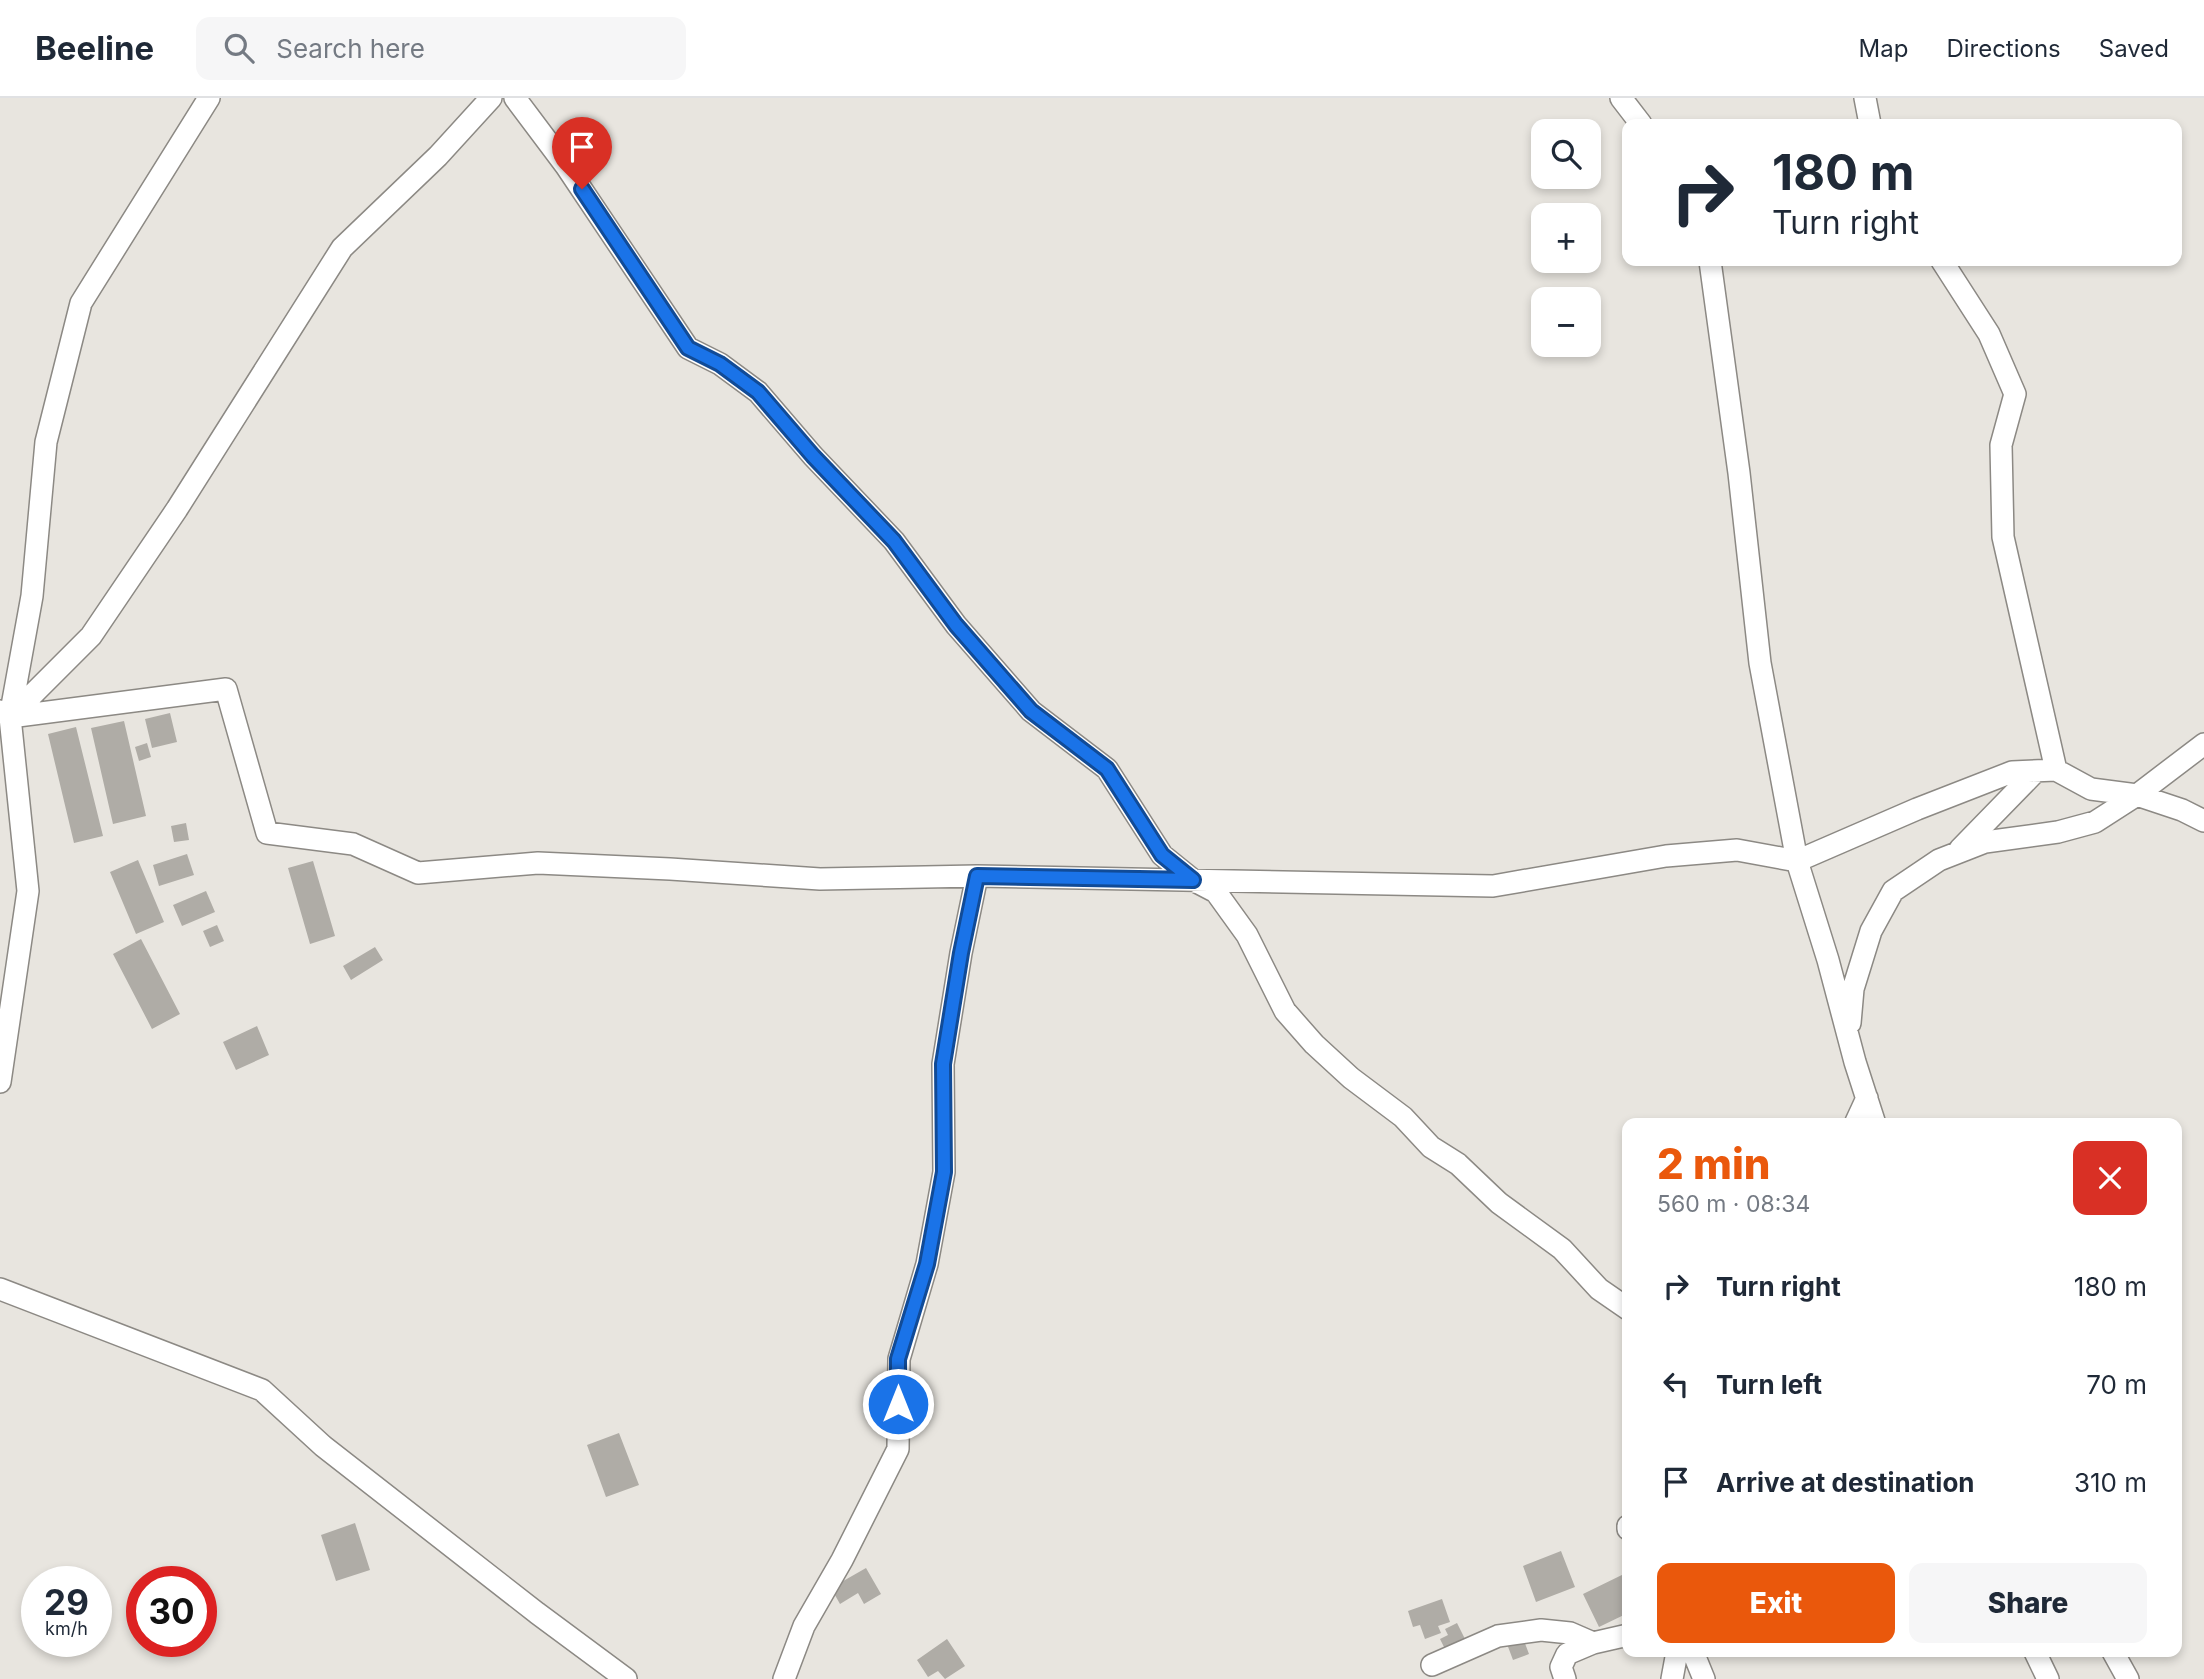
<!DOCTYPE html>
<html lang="en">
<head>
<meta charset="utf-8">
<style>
  :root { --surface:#fff; --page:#f6f6f7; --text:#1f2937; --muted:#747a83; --line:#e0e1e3; --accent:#ea580c }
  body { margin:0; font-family:Inter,sans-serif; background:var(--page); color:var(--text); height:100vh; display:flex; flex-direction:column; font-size:26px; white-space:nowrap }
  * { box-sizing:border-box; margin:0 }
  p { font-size:23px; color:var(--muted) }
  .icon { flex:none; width:38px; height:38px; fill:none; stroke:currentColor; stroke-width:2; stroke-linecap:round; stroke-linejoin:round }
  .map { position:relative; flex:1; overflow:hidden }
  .panel { position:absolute; left:1622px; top:1020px; width:560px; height:539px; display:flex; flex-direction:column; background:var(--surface); border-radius:14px; box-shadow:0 4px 10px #0003 }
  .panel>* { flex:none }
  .top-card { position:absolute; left:1622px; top:21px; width:560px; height:147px; border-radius:14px; box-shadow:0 4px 10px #0003; background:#fff; color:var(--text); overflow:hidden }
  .tools { position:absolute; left:1531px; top:21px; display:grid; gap:14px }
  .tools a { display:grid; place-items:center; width:70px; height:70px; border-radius:14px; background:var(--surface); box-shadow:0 4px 10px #0003; font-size:35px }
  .speed { position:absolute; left:21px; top:1468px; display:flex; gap:14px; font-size:35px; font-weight:700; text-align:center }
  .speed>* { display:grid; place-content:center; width:91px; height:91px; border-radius:50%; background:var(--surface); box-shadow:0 4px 10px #0003; line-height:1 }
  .speed small { font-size:18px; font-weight:400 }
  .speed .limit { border:10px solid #d22; background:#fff; color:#111 }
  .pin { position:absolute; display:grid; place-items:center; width:60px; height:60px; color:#fff; margin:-72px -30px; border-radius:50% 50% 50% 0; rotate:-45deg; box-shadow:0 0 7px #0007 }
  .pin .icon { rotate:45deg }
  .me { position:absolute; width:77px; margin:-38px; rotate:0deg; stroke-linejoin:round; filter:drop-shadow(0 0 5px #0008) }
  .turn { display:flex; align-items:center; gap:24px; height:147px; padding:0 35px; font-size:32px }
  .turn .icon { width:91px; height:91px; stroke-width:2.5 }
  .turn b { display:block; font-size:49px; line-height:60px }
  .round { display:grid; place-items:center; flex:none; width:74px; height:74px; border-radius:14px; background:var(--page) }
  .summary { display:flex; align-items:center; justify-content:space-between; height:119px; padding:0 35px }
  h1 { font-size:42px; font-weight:800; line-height:52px; color:var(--accent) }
  .action { display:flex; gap:14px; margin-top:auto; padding:14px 35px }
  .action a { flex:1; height:80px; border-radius:14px; background:var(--accent); color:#fff; font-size:28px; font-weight:800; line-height:80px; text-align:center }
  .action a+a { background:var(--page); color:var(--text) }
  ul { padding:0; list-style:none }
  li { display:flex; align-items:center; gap:21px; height:98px; padding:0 35px }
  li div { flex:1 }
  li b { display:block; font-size:26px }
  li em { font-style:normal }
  header { display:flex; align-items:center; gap:42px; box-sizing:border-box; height:98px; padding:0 35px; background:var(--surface); border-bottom:2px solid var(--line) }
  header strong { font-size:33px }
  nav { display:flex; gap:38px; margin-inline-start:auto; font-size:24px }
  .search { width:490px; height:63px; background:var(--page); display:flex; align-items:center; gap:18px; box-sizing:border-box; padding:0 24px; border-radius:14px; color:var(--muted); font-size:26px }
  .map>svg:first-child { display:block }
</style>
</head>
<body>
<header>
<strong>Beeline</strong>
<div class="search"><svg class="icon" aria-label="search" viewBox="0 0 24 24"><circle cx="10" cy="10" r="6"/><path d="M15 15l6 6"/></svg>Search here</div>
<nav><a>Map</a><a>Directions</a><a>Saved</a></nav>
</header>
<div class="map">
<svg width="2204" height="1581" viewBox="0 0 2204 1581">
  <rect width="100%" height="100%" fill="#e8e5df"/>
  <path fill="#afaca6" d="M170,615l7,29 -25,6 -7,-29z
    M124,623l22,95 -33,8 -22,-96z
    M76,629l27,109 -29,7 -26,-109z
    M147,645l4,14 -12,4 -4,-14z
    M186,725l3,17 -15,2 -3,-16z
    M187,756l7,21 -35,11 -6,-21z
    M138,762l26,62 -28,12 -26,-62z
    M313,763l22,75 -25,8 -22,-76z
    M206,793l9,21 -33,14 -9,-21z
    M217,827l7,16 -14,6 -7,-16z
    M141,841l39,75 -28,15 -39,-75z
    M375,849l8,13 -32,20 -8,-14z
    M257,928l12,29 -33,15 -13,-28z
    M619,1335l20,52 -33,12 -19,-52z
    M355,1425l15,47 -34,11 -15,-46z
    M1561,1453l14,36 -39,15 -13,-36z
    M866,1470l15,26 -17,10 -6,-11 -18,11 -9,-16z
    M1628,1474v41l-29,14 -16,-33z
    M1442,1501l8,23 -12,4 3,7 -16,6 -5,-14 -7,2 -5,-16z
    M1457,1525l8,16 -20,10 -5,-10 8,-4 -3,-6z
    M1523,1540l6,16 -16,6 -6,-16z
    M947,1541l18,27 -20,13 -7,-8 -10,6 -11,-17z"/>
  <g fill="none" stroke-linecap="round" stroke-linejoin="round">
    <defs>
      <path id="minor" d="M515,0l51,68 122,182 32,16 38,28 55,64 81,85 62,84 75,86 76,58 55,86 31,25 23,12 31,43 38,76 29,33 37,34 52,39 28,30 27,17 41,39 63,46 37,40 29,20
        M1621,0l20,26
        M1865,0l5,26
        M1710,163l29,212 21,190 37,198 31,99 27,102 20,62
        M1942,163l47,73 26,60 -14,51 2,92 53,233 35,19 46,6 45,15 22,11
        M0,613l10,6 216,-28 41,144 86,11 65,29 120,-10 132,6 150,10 157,-3 516,10 173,-30 71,-6 60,11 120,-52 95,-37 44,-2
        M10,619l81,-81 86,-127 165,-261 96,-92 53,-58
        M1960,751l76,-78
        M1850,925l3,-34 18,-58 22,-40 46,-31 46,-18 73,-10 37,-10 42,-27 67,-51
        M0,984l28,-191 -18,-174 22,-121 14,-154 35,-139 128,-205
        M1855,1026l12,-26
        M0,1191l262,101 61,56 214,167 89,66
        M1628,1428v3
        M1693,1554l11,27
        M2035,1554l13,27
        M2113,1554l15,27
        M1432,1567l66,-29 43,-6 29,3 23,10 35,-8
        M784,1581l20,-53 38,-66 56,-111 1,-90 28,-95 17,-92 -1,-108 18,-111 16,-77
        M1565,1581l-4,-12 6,-13 26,-11
        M1672,1581l5,-27"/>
    </defs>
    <use href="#minor" stroke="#8c8984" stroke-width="24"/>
    <use href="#minor" stroke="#fff" stroke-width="21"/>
  </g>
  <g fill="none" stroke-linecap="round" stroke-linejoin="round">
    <defs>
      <path id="route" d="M582,91l106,159 32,16 38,28 55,64 81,85 62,84 75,86 76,58 55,86 31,25 -216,-4 -16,77 -18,111 1,108 -17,92 -29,95v45"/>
    </defs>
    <use href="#route" stroke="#114b97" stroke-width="18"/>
    <use href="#route" stroke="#1a73e8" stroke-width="12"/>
  </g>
</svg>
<div class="tools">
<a><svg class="icon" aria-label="search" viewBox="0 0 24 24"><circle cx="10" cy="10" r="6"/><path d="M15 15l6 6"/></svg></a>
<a>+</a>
<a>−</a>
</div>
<div class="speed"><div>29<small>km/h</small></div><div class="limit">30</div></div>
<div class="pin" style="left:582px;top:91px;background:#d93025"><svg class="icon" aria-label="arrive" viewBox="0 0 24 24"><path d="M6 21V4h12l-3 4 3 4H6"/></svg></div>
<svg class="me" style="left:898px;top:1306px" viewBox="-20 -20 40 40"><circle r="17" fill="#1a73e8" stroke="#fff" stroke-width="3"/><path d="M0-11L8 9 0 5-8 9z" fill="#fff"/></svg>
<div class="top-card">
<div class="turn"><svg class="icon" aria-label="right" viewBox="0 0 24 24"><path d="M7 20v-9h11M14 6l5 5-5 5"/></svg><div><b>180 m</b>Turn right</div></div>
</div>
<section class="panel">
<div class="summary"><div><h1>2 min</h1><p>560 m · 08:34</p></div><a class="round" style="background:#d93025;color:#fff"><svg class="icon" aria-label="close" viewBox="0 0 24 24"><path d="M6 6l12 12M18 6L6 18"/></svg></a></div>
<ul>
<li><svg class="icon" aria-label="right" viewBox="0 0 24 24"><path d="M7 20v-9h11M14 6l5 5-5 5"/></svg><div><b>Turn right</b></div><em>180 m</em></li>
<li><svg class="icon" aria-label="left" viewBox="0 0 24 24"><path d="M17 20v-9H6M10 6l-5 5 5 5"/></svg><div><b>Turn left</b></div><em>70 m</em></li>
<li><svg class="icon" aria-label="arrive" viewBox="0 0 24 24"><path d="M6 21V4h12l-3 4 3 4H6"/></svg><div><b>Arrive at destination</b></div><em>310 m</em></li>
</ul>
<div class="action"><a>Exit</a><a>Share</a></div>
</section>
</div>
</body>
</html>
